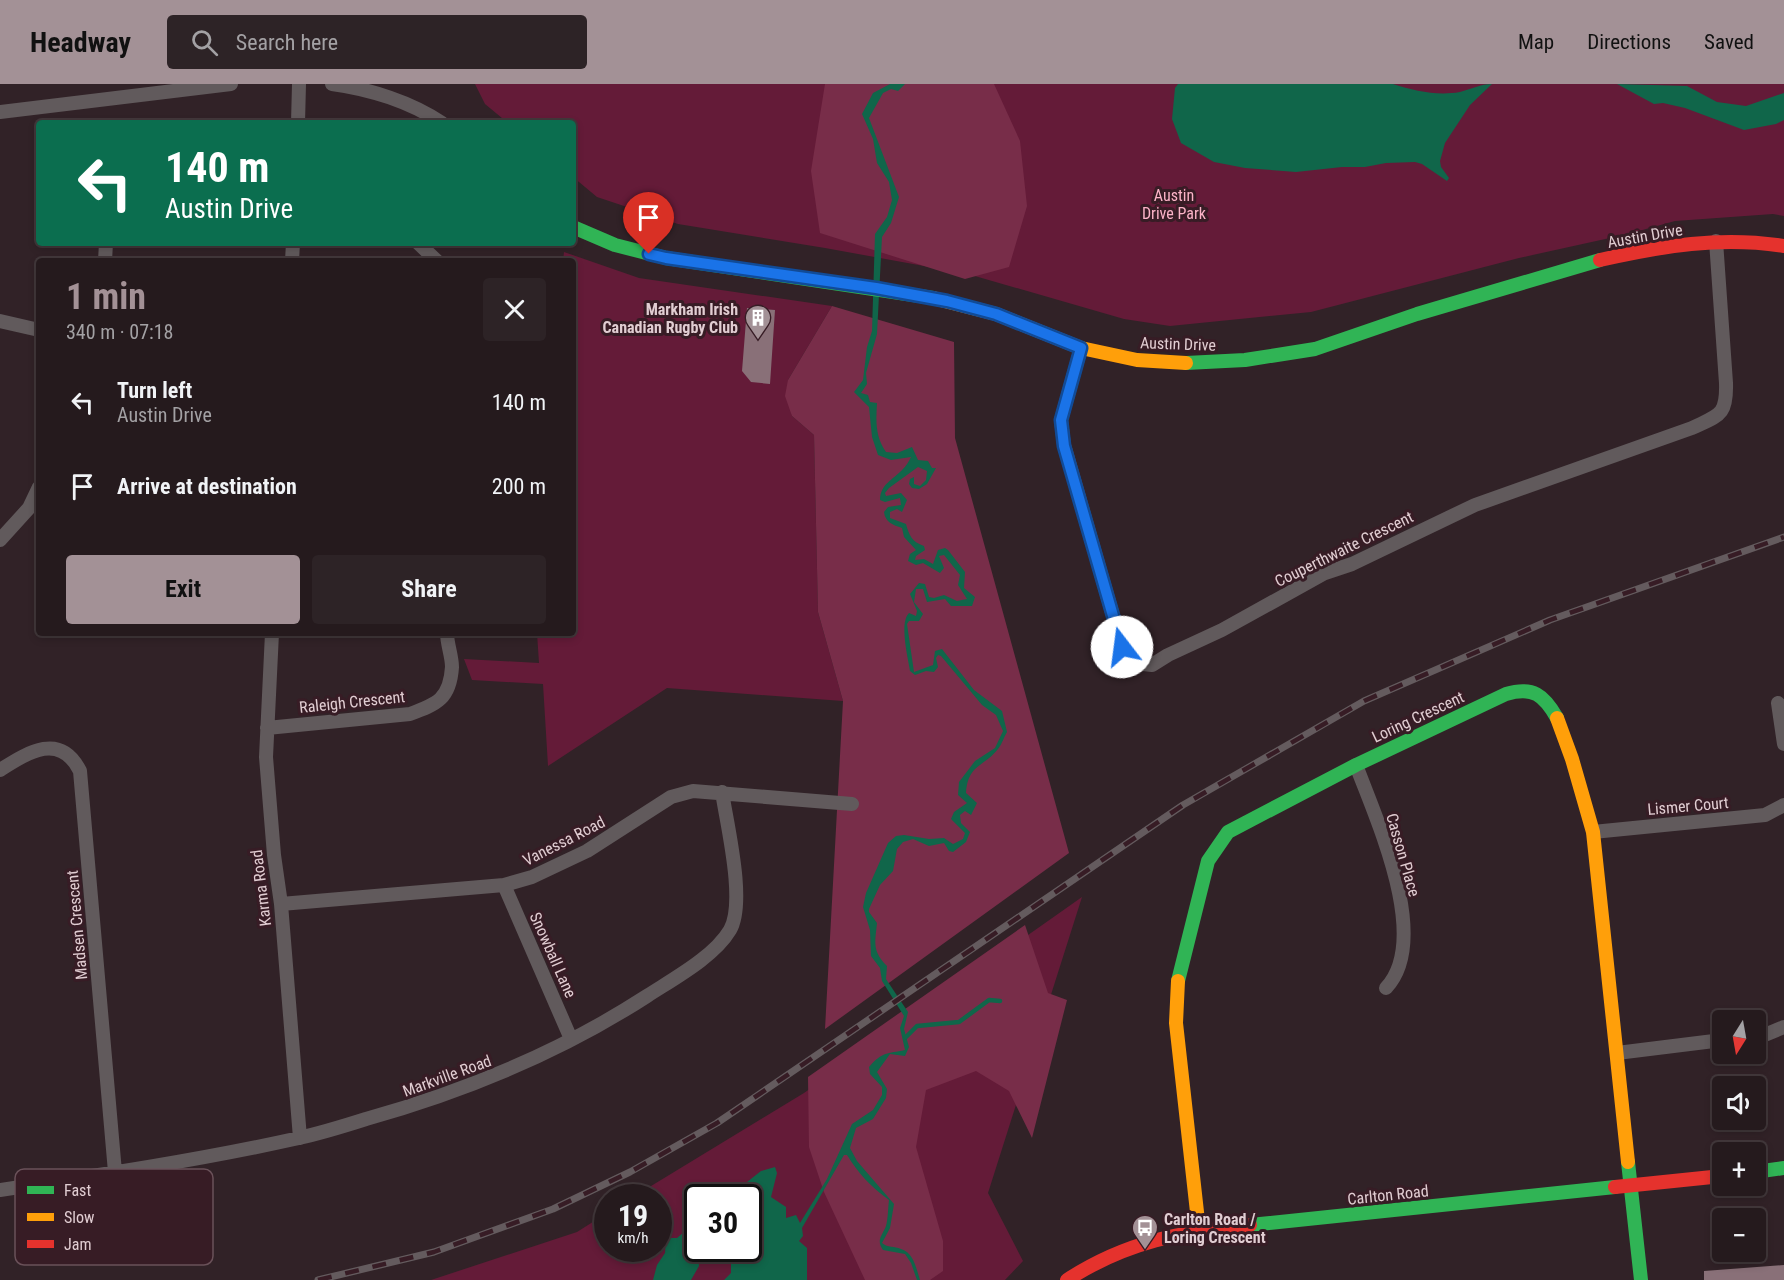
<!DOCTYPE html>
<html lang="en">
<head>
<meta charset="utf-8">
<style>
  :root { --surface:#251a1d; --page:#2d2326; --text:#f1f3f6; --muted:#a3a1a4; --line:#42383b; --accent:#a39196 }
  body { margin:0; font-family:"Roboto Condensed",sans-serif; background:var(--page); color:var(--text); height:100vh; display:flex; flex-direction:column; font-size:22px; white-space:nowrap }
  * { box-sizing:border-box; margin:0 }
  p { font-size:20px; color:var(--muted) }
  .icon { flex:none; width:33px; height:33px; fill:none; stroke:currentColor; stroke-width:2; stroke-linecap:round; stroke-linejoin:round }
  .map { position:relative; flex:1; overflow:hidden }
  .panel { position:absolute; left:36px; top:174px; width:540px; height:378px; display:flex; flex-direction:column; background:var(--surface); border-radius:6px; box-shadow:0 3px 9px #0003,0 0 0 2px var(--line) }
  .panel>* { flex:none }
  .top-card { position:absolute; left:36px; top:36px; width:540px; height:126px; border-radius:6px; box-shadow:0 3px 9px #0003,0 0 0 2px var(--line); background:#0b6e4f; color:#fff; overflow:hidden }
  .needle { width:39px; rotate:191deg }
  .controls { position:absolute; left:1712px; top:926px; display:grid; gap:12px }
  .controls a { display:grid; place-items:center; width:54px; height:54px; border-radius:6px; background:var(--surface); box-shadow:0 3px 9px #0003,0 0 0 2px var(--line); font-size:30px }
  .speed { position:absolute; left:594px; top:1100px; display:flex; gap:12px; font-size:30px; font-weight:700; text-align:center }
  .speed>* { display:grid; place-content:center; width:78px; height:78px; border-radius:50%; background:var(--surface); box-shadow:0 3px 9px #0003,0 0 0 2px var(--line); line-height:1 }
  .speed small { font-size:15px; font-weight:400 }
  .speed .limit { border:3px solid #111; border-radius:9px; background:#fff; color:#111 }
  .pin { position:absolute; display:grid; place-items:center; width:51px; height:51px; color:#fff; margin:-62px -26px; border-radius:50% 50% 50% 0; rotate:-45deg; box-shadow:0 0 6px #0007 }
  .pin .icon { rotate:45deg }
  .me { position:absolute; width:66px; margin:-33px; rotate:345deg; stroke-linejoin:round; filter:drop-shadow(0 0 4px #0008) }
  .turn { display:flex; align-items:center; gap:21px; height:126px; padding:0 30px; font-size:27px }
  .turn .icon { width:78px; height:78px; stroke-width:2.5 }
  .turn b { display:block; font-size:42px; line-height:51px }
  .round { display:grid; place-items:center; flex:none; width:63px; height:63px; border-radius:6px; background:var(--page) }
  .overview { display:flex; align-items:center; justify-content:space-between; height:102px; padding:0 30px }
  h1 { font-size:36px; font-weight:700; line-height:45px; color:var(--accent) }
  .button { display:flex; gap:12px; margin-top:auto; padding:12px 30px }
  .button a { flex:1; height:69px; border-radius:6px; background:var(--accent); color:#111; font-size:24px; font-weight:700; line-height:69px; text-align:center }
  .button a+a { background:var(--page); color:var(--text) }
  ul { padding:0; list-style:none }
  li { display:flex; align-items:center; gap:18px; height:84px; padding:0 30px }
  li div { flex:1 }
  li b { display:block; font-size:22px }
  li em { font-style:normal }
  header { display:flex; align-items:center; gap:36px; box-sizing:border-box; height:84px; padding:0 30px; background:var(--accent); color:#111 }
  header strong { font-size:28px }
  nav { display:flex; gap:33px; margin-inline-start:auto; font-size:21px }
  .search { width:420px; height:54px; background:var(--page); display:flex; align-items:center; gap:15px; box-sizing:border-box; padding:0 21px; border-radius:6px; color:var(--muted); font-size:22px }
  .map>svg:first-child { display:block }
</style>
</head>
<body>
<header>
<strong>Headway</strong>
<div class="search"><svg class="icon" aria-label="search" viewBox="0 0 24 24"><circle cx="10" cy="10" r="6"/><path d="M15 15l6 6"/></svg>Search here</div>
<nav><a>Map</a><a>Directions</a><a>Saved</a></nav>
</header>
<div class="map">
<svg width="1784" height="1196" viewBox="0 0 1784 1196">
  <rect width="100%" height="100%" fill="#312227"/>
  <path fill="#641b38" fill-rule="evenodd" d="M475,0h1309v132l-11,-2 -98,7 -47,13 -109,24 -208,54 -141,14 -46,-7 -156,-45 -143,-26 -147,-24 -81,-27 -24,-20v-54h-65l-23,-19z
    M564,168l75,26 193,28 -44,74 4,36 22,19 4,177 25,89 -176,-13 -119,78 -5,-82 -71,-4 -8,-21 75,4 -2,-30h36v-372h-10z
    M1082,813l-94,296 35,68 -18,19h-574l146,-48 30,-19 1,35h50v-51h-25l171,-104zM698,1113h50v51h-50z"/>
  <path fill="#782d49" d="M825,0h169l26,57 7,65 -18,61 -44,12 -145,-46 -9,-62z
    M832,222l122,36 1,96 114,415 -244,176 18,-328 -25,-89 -4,-177 -22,-19 -7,-20 3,-16z
    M1025,841l23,68 19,7 -35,138 -23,-47 -33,-20 -50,19 -10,57 27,94v30l-13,9h-65l-41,-88 -15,-45 -1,-70z"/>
  <path fill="#10664a" d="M890,0h15l-7,7 -7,-2 -8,4 -14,25 30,79 -8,26 -9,14 -5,97 -11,39 1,11 -6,9 7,2 2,7 7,1c-1,18 -2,33 9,49l11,1 15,-6 6,13 10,1 4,7h4l-9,16 -8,5 -7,-1 -3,-4 1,-5 4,-2v7l6,2 6,-6 1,-9 -9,-4 -29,21 -4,5 1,3 15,-3 6,7 -5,12 -5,-3 -7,3v6l16,6c3,11 6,18 18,22l1,4 -9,6 -1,4 9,-1 9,5 5,-14 7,-2 3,2 17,22 -1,16 11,9 -3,9h-21l-6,-7 -18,3 -4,-13h-7l-2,13 9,12 -4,7h-10l-2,3 7,48 19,-7 2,-14 7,-2 32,41 28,21 5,21c-3,5 -5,12 -9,17 -14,18 -30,15 -32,44l11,10 -6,12 -6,-4 -5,4 1,8 9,9 -4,10 -13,10 -4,-1 -5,-8 -15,3 -16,-7 -10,3 -6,7 -4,22 -13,14 -11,24v3l8,11c-2,20 -5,28 10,43l-1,13 22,33 -4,17 5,18 -4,9 -15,-2 -13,18 10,17 -1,9 -13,21 -17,9 -6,20 7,13 37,43 -4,24 -8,15c6,5 12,3 19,6 13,4 15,19 19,31h-3l-6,-17 -6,-9 -22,-4c-7,-10 -1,-14 3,-24 2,-7 2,-18 3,-26 -18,-13 -31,-27 -42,-45h-3l-42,73 1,8 -4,5 8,7v32h-83l7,-7v-16l5,-9h12v-51h-16l1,-4 28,-22 14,-4 2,6 -6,24 15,10v11l10,-3 4,8 27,-44 25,-55 21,-14 9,-15v-8l-12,-13 -1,-7c14,-16 18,-13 36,-17l-5,-22 4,-12 -22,-35 -2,-13 -9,-12 -1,-26 -7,-23 3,-14 22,-50 8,-7 8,-1 25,4 15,-1 9,6 10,-5 2,-6 -14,-14 3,-7 13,-9 -9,-8 1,-13 16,-21 20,-13 8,-17 -7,-16 -14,-10 -41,-49 -3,-1 -2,3 2,9 -4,5 -8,-1 -11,4 -5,-4c-2,-13 -11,-48 -1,-58l7,3 1,-5 -7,-17 9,-11 6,1 4,13 5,1 10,-3 13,6 10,-2 -9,-14 2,-10 -16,-20 -5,1 5,12 -4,5 -17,-10 -7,2 -8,-4 2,-7 6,-4 -12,-13 -2,-9c-9,-3 -17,-6 -18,-16l4,-5 13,-2 -1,-7 -15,4 -5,-2c0,-16 13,-20 23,-31 3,-3 6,-8 8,-12l-20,3 -13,-5 -6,-18 -3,-30 -15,-15 9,-12 4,-33 5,-16 3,-97 12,-17 5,-17 -3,-18 -12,-19 -4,-24 -11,-25 11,-21z
    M1178,0h215c22,7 44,12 67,8 11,-3 21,-8 32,-8l-22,21 -25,38 -5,18 1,6 8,11 -2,3 -25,-17 -7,-2 -29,1 -21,4h-23l-46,5 -51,-4 -31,-6 -33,-19 -9,-24 3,-31z
    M1617,0l70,2 30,16 29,4 38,-13v27l-8,4 -32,6 -59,-22 -22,-5 -9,1z
    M691,1142l6,7 2,33 -8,14h-38l4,-15 8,-12 1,-15h11z"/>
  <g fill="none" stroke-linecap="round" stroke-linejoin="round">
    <path stroke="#10664a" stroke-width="4.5" d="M906,953l11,-11 42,-4 30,-22 11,1"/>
  </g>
  <path fill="#897078" d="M747,224l28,2 -5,74 -19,-2 -9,-11z
    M1784,1181v15h-80v-9z"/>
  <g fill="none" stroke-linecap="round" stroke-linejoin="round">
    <path stroke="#615a5c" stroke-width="14" d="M332,0c38,5 79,18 110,39
      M0,28l231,-28
      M298,39l1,-39
      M418,159l19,18
      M105,177l1,-18
      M292,177l1,-18
      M0,237l39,9
      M1081,264l-20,72 3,25 58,202 12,16 18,2 16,-10 54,-25 103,-57 27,-9 123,-59 217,-77c27,-13 35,-12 34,-45l-10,-142
      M0,456l29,-32 10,-21
      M272,549l-6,124 8,98 7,49 19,234
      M1778,619l6,41
      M267,644l143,-14c27,-10 40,-15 42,-47 0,-11 -5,-23 -5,-34
      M1356,681c20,54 76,174 30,223
      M0,686c27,-17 60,-39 80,1l35,401
      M1593,748l172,-17 19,-10
      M504,801l67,154
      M281,820l223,-19 28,-8 55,-26 84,-54 22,-6 159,13
      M1755,952l12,-2 17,-7
      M1617,969l105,-13
      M0,1106c100,-15 200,-30 299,-52 22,-5 45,-12 67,-19 100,-28 193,-66 281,-123 26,-17 67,-39 83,-66 16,-28 -3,-105 -8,-138"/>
    <path stroke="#30b455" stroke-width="14" d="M573,143l42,18 51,13 267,40
      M1186,279l59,-3 70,-11 102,-35 183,-54
      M1178,897l30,-120 20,-29 128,-67 150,-71c27,-8 38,1 51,24
      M1628,1078l13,118
      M1755,1088l29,-4
      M1250,1141l365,-38"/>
    <path stroke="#ff9f0a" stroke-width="14" d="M933,214l63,16 85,34 56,12 49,3
      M1557,634l15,41 21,73 35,330
      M1178,897l-2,42 23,207"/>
    <path stroke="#e5322d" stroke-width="14" d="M1600,176c62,-14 120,-24 184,-14
      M1615,1103l107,-11
      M1067,1196c60,-39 114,-48 183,-55"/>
    <defs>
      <path id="rail" d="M318,1196l116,-28 119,-43 77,-37 87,-49 466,-318 181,-104 186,-81 234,-83"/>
    </defs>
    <use href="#rail" stroke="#645b5e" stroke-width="7"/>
    <use href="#rail" stroke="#371c25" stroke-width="4.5" stroke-dasharray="14" stroke-linecap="butt"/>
  </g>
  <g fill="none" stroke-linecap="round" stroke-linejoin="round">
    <defs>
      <path id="route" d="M649,170l17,4 210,30 71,13 49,13 85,34 -20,72 3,26 58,201"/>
    </defs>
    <use href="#route" stroke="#114b97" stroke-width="15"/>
    <use href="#route" stroke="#1a73e8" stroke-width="10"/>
  </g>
  <defs>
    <symbol id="building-pin" viewBox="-11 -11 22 30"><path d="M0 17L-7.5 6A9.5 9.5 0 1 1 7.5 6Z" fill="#a39196" stroke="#371c25"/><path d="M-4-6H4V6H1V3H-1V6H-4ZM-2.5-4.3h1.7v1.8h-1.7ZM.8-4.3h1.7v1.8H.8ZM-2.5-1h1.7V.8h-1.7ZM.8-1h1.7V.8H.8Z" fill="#fff"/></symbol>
    <symbol id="bus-pin" viewBox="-11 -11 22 30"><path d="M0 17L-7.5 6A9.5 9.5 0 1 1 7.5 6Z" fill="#a39196" stroke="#371c25"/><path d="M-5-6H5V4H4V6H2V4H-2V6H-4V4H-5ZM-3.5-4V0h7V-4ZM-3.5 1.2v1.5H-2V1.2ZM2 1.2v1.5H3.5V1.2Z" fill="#fff"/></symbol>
  </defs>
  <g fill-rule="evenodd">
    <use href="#building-pin" x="743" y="219" width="30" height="40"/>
    <use href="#bus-pin" x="1130" y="1129" width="30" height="40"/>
  </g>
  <g text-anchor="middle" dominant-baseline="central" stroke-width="6" stroke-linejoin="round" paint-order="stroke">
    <g font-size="16" fill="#fcb3c8" stroke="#371c25">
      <text x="1174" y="111">Austin<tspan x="1174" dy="18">Drive Park</tspan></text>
    </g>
    <g font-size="16" fill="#e1cdd2" stroke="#371c25">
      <text transform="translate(1645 152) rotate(-10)">Austin Drive</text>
      <text transform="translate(1178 260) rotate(2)">Austin Drive</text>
      <text transform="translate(1344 465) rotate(-26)">Couperthwaite Crescent</text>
      <text transform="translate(352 618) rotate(-6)">Raleigh Crescent</text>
      <text transform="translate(1418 633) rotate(-25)">Loring Crescent</text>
      <text transform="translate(1688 722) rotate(-5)">Lismer Court</text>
      <text transform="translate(564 757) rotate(-27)">Vanessa Road</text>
      <text transform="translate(1403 771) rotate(74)">Casson Place</text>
      <text transform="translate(261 804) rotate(-97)">Karma Road</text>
      <text transform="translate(77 841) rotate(-95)">Madsen Crescent</text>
      <text transform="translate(553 871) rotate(66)">Snowball Lane</text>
      <text transform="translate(447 992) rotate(-20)">Markville Road</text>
      <text transform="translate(1388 1111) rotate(-6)">Carlton Road</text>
    </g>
    <g font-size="16" font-weight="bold" fill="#e1cdd2" stroke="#371c25" text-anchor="end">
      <text x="738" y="225">Markham Irish<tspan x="738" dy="18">Canadian Rugby Club</tspan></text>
      <text x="1164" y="1135" text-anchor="start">Carlton Road /<tspan x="1164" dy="18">Loring Crescent</tspan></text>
    </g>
  </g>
  <rect x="15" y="1085" width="198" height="96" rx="9" fill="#371c25" stroke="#6a5159" stroke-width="1.5"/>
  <rect x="27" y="1102" width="27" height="8" fill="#30b455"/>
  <rect x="27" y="1129" width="27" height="8" fill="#ff9f0a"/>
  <rect x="27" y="1156" width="27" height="8" fill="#e5322d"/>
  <g font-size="16" fill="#e1cdd2">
    <text x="64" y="1112">Fast</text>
    <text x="64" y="1139">Slow</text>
    <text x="64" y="1166">Jam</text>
  </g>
</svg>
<div class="controls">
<a><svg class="needle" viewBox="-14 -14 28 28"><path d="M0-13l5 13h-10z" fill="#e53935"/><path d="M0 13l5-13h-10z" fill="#a3a1a4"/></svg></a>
<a><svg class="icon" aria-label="sound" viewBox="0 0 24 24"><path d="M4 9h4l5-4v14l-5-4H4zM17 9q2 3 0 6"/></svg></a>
<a>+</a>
<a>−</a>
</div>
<div class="speed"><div>19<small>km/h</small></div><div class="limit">30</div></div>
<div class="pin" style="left:649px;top:170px;background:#d93025"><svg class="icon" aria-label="arrive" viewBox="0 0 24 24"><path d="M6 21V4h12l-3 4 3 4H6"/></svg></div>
<svg class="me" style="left:1122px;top:563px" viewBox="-20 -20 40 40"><circle r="19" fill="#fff"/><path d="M0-13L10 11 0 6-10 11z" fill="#1a73e8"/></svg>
<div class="top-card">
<div class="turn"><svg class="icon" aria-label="left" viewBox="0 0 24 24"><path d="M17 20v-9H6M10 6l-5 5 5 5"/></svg><div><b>140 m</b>Austin Drive</div></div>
</div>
<section class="panel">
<div class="overview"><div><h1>1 min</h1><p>340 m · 07:18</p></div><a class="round"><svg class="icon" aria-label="close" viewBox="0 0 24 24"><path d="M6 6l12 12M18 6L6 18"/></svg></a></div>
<ul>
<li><svg class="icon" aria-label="left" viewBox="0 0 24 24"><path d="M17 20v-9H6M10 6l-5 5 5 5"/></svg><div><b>Turn left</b><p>Austin Drive</p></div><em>140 m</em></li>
<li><svg class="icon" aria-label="arrive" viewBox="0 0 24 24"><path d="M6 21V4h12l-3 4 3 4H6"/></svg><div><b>Arrive at destination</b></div><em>200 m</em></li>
</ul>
<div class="button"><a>Exit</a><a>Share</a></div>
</section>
</div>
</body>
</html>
